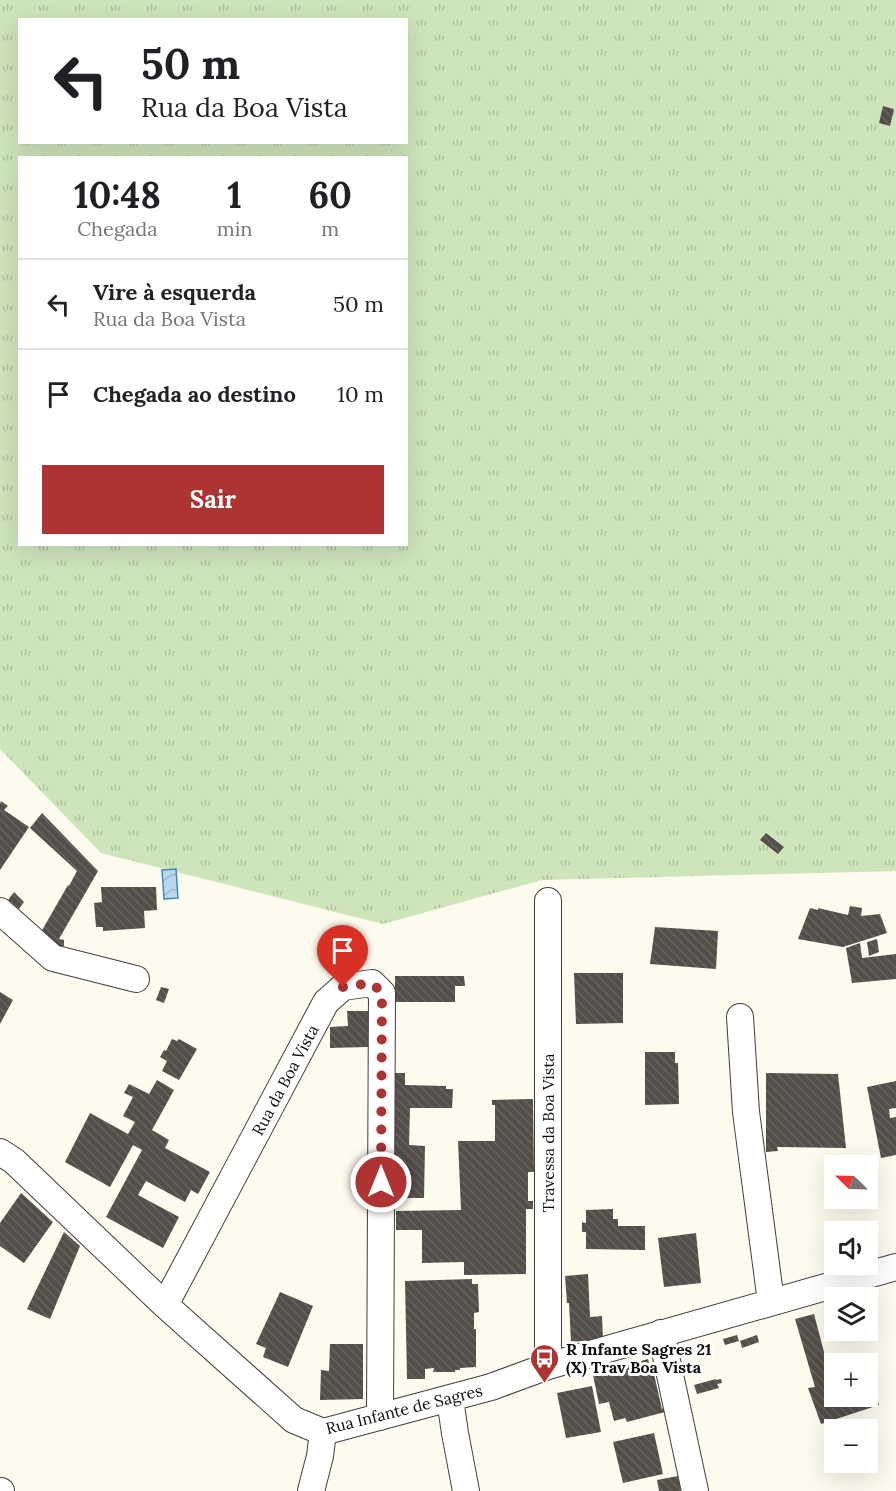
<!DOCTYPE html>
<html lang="pt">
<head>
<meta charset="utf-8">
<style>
  :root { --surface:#fff; --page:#f6f6f6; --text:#202124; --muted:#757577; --line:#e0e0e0; --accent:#ad3433 }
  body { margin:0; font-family:Lora,serif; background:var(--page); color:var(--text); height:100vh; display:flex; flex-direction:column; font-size:22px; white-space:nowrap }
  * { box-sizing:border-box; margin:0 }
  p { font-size:20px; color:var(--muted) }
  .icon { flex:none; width:33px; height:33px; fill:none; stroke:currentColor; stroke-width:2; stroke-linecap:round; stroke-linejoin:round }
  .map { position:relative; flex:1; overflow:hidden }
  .drawer { position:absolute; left:18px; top:156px; width:390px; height:390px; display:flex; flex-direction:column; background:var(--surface); border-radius:0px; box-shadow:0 6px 24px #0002 }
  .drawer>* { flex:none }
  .top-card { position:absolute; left:18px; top:18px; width:390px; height:126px; border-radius:0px; box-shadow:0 6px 24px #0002; background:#fff; color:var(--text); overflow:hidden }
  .needle { width:39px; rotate:293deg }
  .controls { position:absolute; left:824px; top:1155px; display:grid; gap:12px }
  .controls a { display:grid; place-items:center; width:54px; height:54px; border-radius:0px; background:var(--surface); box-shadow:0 6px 24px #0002; font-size:30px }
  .pin { position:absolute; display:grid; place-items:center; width:51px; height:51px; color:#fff; margin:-62px -26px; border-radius:50% 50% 50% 0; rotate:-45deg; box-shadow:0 0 6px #0007 }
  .pin .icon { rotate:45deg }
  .me { position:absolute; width:66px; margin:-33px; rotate:0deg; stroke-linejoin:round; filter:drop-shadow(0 0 4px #0008) }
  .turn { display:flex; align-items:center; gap:21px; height:126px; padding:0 24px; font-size:27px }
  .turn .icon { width:78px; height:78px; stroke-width:2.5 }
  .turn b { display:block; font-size:42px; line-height:51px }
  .eta { display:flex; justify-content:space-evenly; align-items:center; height:102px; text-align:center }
  .eta b { font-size:36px; font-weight:700; line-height:42px }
  .cta { display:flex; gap:12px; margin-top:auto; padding:12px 24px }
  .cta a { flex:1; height:69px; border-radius:0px; background:var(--accent); color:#fff; font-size:24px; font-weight:700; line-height:69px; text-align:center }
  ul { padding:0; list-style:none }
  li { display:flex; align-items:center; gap:18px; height:90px; padding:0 24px; border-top:2px solid var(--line) }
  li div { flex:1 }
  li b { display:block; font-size:22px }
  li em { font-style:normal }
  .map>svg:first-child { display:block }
</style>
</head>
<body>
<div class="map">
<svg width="896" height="1491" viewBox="0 0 896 1491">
  <defs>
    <pattern id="grass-tufts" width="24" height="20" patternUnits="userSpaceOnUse" patternTransform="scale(1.5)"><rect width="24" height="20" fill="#cee4bb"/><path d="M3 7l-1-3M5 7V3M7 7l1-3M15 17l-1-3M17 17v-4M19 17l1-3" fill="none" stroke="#b0c2a0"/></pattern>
    <pattern id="water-waves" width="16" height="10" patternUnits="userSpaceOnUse" patternTransform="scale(1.5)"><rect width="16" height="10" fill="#b8d7ef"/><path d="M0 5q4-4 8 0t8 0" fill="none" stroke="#9db7cc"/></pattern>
    <pattern id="building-back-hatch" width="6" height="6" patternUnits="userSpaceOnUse" patternTransform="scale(1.5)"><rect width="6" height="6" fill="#544e4a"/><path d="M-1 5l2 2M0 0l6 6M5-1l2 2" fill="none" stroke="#686360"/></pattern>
  </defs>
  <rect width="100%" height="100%" fill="#fdfbee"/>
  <path fill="url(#grass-tufts)" fill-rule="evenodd" d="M0,0h896v871l-354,9 -159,44 -282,-71 -101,-104zM20,20h386v122h-386zM20,158h386v386h-386z"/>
  <path fill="url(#water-waves)" stroke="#4688be" stroke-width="1.5" d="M176,869l2,29 -14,1 -2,-29z"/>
  <path fill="url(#building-back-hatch)" d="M883,106l11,3 -4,17 -11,-3z
    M1,801l7,5 -4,4 25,17 -29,43v-66z
    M42,813l56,58 -39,68 5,1v6l-4,1 -19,-15 27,-47 1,1 8,-15 -47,-43z
    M766,833l18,14 -6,7 -18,-14z
    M101,887h55l1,23 -13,1 1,17 -42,3v-4h-7l-2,-24 8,-1z
    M14,892l10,10 -5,7 -11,-9z
    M850,906l12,2 -1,8 19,-2 7,19 -44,14 -45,-8 12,-31 8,2v-2l30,7z
    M655,927l63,4 -2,38 -66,-5z
    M877,939l2,13 -10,4 -2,-14z
    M860,943l2,15 34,-4v25l-44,4 -6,-35z
    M574,973h49v50l-47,1z
    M395,976h69l1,10h-10v16h-60z
    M161,987l8,2 -5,14 -8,-3z
    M0,992l13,8 -13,24z
    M347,1011h21l1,32 -1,4 -38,1v-21l18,-1z
    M172,1039l5,2 2,-2 18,10 -18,31 -17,-9 5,-10 -7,-4 4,-7 2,1z
    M645,1052h30v11h3l1,41 -34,1z
    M395,1073h10v12l41,1v3h7l-1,19h-42l-1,37 16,1 -1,52h-31z
    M766,1073l72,1 8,74 -69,-1 1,4 -12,1z
    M157,1080l17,10 -22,40 17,10 -4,8 45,24 -12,22 -7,-4 -6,12 -39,-21 -8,14 41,22 -16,31 -57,-31 36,-67 -9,-5 -23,42 -45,-25 25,-49 38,21 7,-12 -12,-6 10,-19 -9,-4 5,-9 20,10z
    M896,1081v27l-7,1 1,9 6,-1v38l-15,3 -14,-71z
    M533,1099l1,73h-6v29h5v8h-7v65l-62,1v-13l-42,1v-33h-26v-19l65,-1 -3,-69h37v-36h-3v-5z
    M21,1193l32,29 -29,41 -24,-17v-23z
    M613,1209v10h5v7h27v24l-59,-1v-17h-4v-10l4,1v-13z
    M64,1232l16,14 -30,73 -23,-10z
    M696,1233l5,50 -37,4 -6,-49z
    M588,1274l2,43 12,-1 1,23 -32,3 -2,-39h-2l-2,-27z
    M472,1279v5h6l1,28 -5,1v16h2v38l-16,1v2h-5v2h-22l1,-4 -9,1v10h-18l-2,-98z
    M280,1292l33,14 -25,61 -25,-10 3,-9 -10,-4z
    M814,1314l15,57 5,-2v27h33v-27l12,36 -58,19 -13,-36 7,-1 -20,-68z
    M737,1335l2,6 -14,4 -2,-6z
    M757,1335l2,7 -17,6 -2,-7z
    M330,1344h33v55l-43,1 1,-30 8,1z
    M648,1359l3,11h2l9,39 1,-1 2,4 -38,10 -2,-4 -11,3 -5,-19 -10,2 -6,-29z
    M716,1379v1l5,-1 1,4 -5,1 2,4 -22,6 -3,-9z
    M592,1386l9,46 -35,6 -9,-45z
    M654,1433l9,41 -40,9 -10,-41z
    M678,1476l3,15h-22l-2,-11z"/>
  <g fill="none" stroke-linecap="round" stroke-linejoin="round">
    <defs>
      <path id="minor" d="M548,901v465
        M0,911l53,47 83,21
        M740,1017l6,95 25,190
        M0,1152l14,9 151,144 129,115 29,12 168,-45 57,-21 348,-99
        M165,1305l161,-303 17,-15 29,-4 10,10 -2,424
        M661,1333l34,158
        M450,1399l5,34 11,58
        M0,1491h1
        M311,1491l9,-35 3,-24"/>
    </defs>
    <use href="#minor" stroke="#3f3f3f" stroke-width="28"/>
    <use href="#minor" stroke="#fff" stroke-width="26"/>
  </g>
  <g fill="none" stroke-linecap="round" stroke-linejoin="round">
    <path stroke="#ad3433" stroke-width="10" stroke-dasharray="0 18" d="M343,987l29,-4 10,10 -1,189"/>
  </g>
  <defs>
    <symbol id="bus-pin" viewBox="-11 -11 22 30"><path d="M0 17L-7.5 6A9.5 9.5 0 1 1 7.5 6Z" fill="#ad3433" stroke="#fff"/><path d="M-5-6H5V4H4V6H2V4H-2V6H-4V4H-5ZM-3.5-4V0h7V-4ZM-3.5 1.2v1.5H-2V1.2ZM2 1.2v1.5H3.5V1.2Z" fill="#fff"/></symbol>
  </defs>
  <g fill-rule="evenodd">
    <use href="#bus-pin" x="528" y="1342" width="33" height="45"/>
  </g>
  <g text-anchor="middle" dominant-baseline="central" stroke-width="6" stroke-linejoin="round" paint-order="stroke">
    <g font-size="16" fill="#0c0c0c" stroke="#fff">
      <text transform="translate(285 1080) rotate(-62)">Rua da Boa Vista</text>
      <text transform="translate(548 1133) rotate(-90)">Travessa da Boa Vista</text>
      <text transform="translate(404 1409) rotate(-14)">Rua Infante de Sagres</text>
    </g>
    <g font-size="16" font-weight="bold" fill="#0c0c0c" stroke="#fff" text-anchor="start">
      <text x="566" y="1349">R Infante Sagres 21<tspan x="566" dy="18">(X) Trav Boa Vista</tspan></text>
    </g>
  </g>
</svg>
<div class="controls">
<a><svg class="needle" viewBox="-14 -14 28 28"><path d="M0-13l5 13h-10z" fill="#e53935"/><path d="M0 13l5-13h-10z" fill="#757577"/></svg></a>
<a><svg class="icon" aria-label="sound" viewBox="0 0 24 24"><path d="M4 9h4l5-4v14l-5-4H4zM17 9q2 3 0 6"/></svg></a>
<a><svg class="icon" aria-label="layers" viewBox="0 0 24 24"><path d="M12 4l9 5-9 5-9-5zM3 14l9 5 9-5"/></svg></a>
<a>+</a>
<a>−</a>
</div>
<div class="pin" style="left:343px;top:987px;background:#d93025"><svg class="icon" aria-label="arrive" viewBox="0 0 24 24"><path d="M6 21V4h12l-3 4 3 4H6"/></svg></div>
<svg class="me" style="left:381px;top:1182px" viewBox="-20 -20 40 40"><circle r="17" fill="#ad3433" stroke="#fff" stroke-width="3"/><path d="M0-11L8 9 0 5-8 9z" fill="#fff"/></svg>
<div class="top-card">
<div class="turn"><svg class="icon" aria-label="left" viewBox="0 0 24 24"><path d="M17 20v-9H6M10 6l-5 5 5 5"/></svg><div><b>50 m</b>Rua da Boa Vista</div></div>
</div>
<section class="drawer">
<div class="eta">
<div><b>10:48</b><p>Chegada</p></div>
<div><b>1</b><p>min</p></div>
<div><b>60</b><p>m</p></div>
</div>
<ul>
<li><svg class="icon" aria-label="left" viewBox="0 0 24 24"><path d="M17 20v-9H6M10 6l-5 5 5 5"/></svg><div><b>Vire à esquerda</b><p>Rua da Boa Vista</p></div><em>50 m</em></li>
<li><svg class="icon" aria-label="arrive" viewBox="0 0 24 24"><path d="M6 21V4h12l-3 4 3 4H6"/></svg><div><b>Chegada ao destino</b></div><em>10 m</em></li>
</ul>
<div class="cta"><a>Sair</a></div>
</section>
</div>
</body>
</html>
